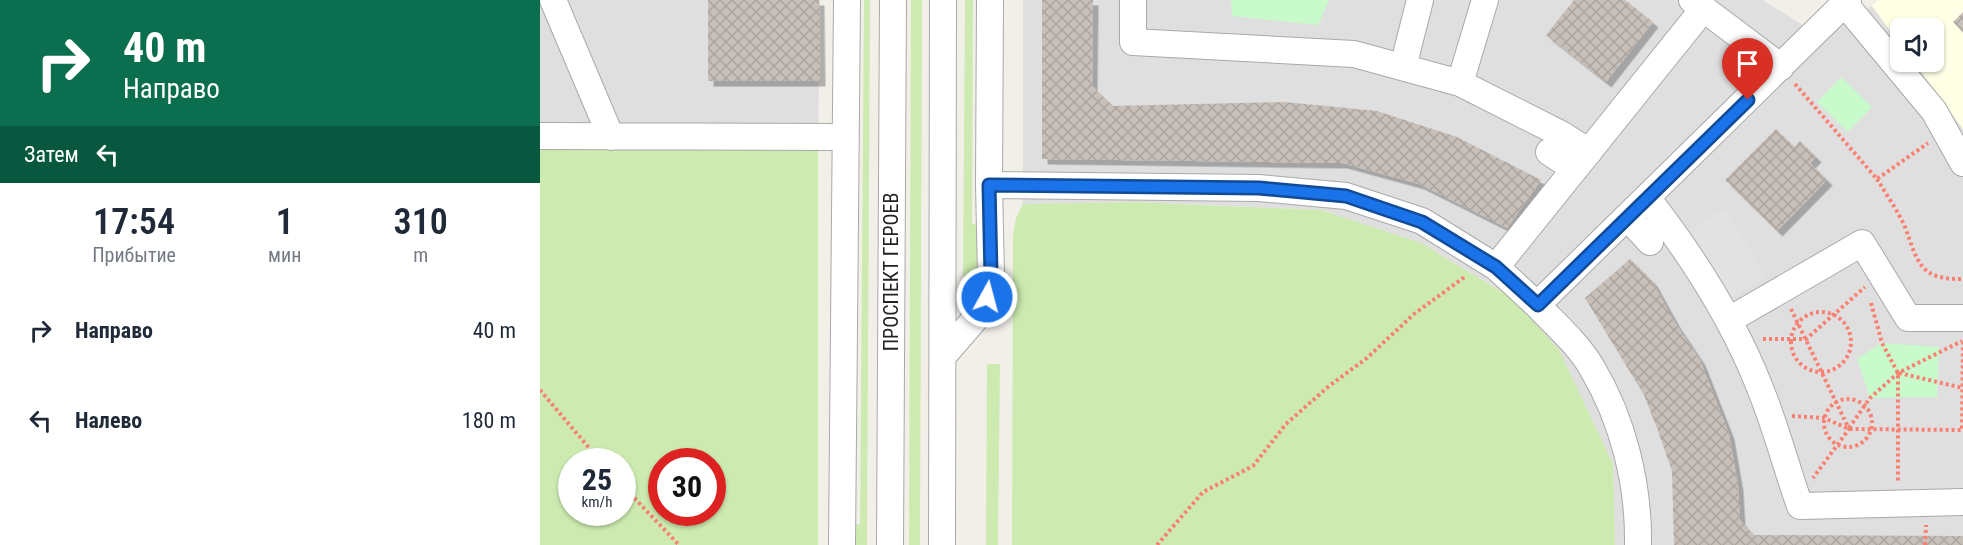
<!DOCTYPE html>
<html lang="ru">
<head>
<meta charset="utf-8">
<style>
  :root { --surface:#fff; --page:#f6f6f7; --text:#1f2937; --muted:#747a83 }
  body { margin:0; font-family:"Roboto Condensed",sans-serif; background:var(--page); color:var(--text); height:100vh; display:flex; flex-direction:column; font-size:22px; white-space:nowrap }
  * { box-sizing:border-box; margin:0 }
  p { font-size:20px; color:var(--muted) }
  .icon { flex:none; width:33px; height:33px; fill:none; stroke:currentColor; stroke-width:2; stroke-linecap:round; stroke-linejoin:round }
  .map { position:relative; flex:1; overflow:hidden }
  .details { display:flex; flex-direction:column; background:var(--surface); width:540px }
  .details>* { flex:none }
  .guide { background:#0b6e4f; color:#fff; overflow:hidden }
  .tools { position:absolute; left:1350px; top:18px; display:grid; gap:12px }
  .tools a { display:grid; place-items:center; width:54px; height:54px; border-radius:9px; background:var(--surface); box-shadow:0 2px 4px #0004; font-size:30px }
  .speed { position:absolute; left:18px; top:448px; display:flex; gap:12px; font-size:30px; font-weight:700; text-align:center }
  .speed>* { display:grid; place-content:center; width:78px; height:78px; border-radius:50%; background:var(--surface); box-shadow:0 2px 4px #0004; line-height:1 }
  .speed small { font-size:15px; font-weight:400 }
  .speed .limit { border:9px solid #d22; background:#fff; color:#111 }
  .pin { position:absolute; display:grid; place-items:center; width:51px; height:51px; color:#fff; margin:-62px -26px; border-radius:50% 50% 50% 0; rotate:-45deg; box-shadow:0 0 6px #0007 }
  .pin .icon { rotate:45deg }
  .me { position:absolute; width:66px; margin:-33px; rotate:7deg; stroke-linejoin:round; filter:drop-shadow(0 0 4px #0008) }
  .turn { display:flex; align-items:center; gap:21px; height:126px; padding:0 24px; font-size:27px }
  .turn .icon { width:78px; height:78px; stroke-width:2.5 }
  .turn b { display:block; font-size:42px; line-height:51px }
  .then { display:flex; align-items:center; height:57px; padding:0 24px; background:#0003; gap:12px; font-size:22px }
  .eta { display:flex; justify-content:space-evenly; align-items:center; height:102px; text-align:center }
  .eta b { font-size:36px; font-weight:600; line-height:42px }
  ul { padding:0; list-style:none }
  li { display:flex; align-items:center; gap:18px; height:90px; padding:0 24px }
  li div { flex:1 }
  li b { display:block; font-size:22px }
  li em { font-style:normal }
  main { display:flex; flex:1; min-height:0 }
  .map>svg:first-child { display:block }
</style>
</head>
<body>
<main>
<section class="details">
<div class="guide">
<div class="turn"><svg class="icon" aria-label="right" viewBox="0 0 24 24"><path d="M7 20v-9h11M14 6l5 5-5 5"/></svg><div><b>40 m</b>Направо</div></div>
<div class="then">Затем<svg class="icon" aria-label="left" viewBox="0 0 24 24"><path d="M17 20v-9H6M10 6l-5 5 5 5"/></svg></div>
</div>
<div class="eta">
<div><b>17:54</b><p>Прибытие</p></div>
<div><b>1</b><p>мин</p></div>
<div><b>310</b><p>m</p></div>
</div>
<ul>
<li><svg class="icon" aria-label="right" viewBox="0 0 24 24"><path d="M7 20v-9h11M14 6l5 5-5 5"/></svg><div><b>Направо</b></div><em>40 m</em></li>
<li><svg class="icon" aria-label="left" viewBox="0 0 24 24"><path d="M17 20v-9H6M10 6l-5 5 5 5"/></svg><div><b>Налево</b></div><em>180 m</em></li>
</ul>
</section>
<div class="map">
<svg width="1423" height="545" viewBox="0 0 1423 545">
  <defs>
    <pattern id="building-cross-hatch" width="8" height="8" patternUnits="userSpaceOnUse" patternTransform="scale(1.5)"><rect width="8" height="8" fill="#c7bfb8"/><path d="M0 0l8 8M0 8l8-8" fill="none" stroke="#aba49e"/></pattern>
    <filter id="shadow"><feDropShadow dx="5.5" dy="5.5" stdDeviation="0" flood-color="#0004"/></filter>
  </defs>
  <rect width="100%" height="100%" fill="#f2efe9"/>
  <path fill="#e0dfdf" d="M0,0h280l-2,145 -278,3z
    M483,0h740l56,35 53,-29 28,38v18h14l49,67v416h-348l-2,-81 -101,-166 -91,-55 -100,-33 -188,-8 -110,2z"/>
  <path fill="#ffffe5" d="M1338,0h85v129l-49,-67h20v-34h-34v16l-28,-38z"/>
  <path fill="#cdebb0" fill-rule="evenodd" d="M324,0h6l-3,545h-14v-20l7,-1z
    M371,0h11l-2,545h-11z
    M425,0h8l-1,224h7v50l-9,29h-3l-4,-25z
    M278,145v400h-278v-397zM32,462h50v51h-50zM122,462h50v51h-50z
    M592,202l189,8 100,33 91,55 47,52 54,114 2,81h-603l1,-309 3,-18 7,-14z
    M447,364h13l-2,181h-12z"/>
  <path fill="#c8facc" d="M691,0h98l-11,25 -86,-9z
    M1301,77l31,30 -24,25 -31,-30z
    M1342,343l57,4 -2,50 -67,1 -13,-39z"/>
  <path fill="#e2e2e2" d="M1185,209l41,68 -35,21 -41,-69z"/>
  <path fill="url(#building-cross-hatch)" filter="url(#shadow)" d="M168,0h111l1,81h-112z
    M502,0h51l-1,86 21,20 171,-4 93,9 80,26 84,43 -34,48 -88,-44 -77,-21 -300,-4z
    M1034,0h51l28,22 -47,60 -60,-47z
    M1423,12v20l-10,-10z
    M1236,129l18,18 6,-6 16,16 -6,6 17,17 -50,51 -52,-51z
    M1090,259l22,22 22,40 26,39 29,74 9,52 2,34 13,15 210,1v9h-289l-2,-74 -14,-40 -14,-36 -59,-97z"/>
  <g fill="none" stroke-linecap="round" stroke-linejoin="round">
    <defs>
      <path id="minor" d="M13,0l58,137
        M593,0v42l221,12 106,29 101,51 28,18
        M1152,0l89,67
        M1305,4l89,107 29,52
        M863,67l17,-67
        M920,83l25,-83
        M0,136l305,1
        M1009,152l26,17
        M449,185l270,3 87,8 76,25 74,46 41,38
        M1108,199c45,58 85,120 112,189 16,39 26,79 40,118l163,-4
        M1088,218l22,24
        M956,267l208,-259
        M1189,320l133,-77 46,75h55
        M403,356l32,-37 12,-22 4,-22 -2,-90 1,-185
        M302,545l5,-545
        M350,545l3,-545
        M402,545l1,-545
        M1098,545c1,-61 -15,-125 -46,-177 -13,-23 -37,-44 -55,-63l311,-305"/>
    </defs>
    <use href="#minor" stroke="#a9a9a9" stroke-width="28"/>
    <path stroke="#fa8072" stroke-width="4" stroke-dasharray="3 3" stroke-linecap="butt" d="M1255,84l82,95 51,-36
      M1337,179c9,15 21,32 28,48 13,35 14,53 58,52
      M1331,303l11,40 16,30v109
      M1251,309l58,120 -36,49
      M1251 342a30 30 0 1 1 60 0a30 30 0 1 1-60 0Z
      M1223,339h43l59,-52
      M1359,373l64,15
      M0,390l61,72
      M1284 423a24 24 0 1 1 48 0a24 24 0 1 1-48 0Z
      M1252,416l32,2 25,11 113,1 1,-90
      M1309,428l21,-30 28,-25 64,-32
      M82,485l57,60
      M617,545l46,-53 50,-26 33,-42 43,-38 38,-28 47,-44 52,-38
      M1385,545l1,-20"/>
    <use href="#minor" stroke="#fff" stroke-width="26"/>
  </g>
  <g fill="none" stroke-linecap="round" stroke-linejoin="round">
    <defs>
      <path id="route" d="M447,297l4,-22 -2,-90 270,3 87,8 76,26 74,45 42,38 210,-205"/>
    </defs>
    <use href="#route" stroke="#114b97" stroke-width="15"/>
    <use href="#route" stroke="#1a73e8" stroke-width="10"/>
  </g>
  <g text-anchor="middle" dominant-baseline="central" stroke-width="4.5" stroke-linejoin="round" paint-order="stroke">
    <g font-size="20" fill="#222" stroke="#fff">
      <text transform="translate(351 272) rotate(-90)">ПРОСПЕКТ ГЕРОЕВ</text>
    </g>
  </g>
</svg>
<div class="tools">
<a><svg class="icon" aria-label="sound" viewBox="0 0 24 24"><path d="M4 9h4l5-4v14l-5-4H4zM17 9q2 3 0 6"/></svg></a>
</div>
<div class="speed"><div>25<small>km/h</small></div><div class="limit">30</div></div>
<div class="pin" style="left:1208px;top:100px;background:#d93025"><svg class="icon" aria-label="arrive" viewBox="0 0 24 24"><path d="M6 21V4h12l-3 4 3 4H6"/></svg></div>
<svg class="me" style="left:447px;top:297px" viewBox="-20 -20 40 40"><circle r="17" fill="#1a73e8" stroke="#fff" stroke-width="3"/><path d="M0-11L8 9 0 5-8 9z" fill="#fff"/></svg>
</div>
</main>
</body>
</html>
